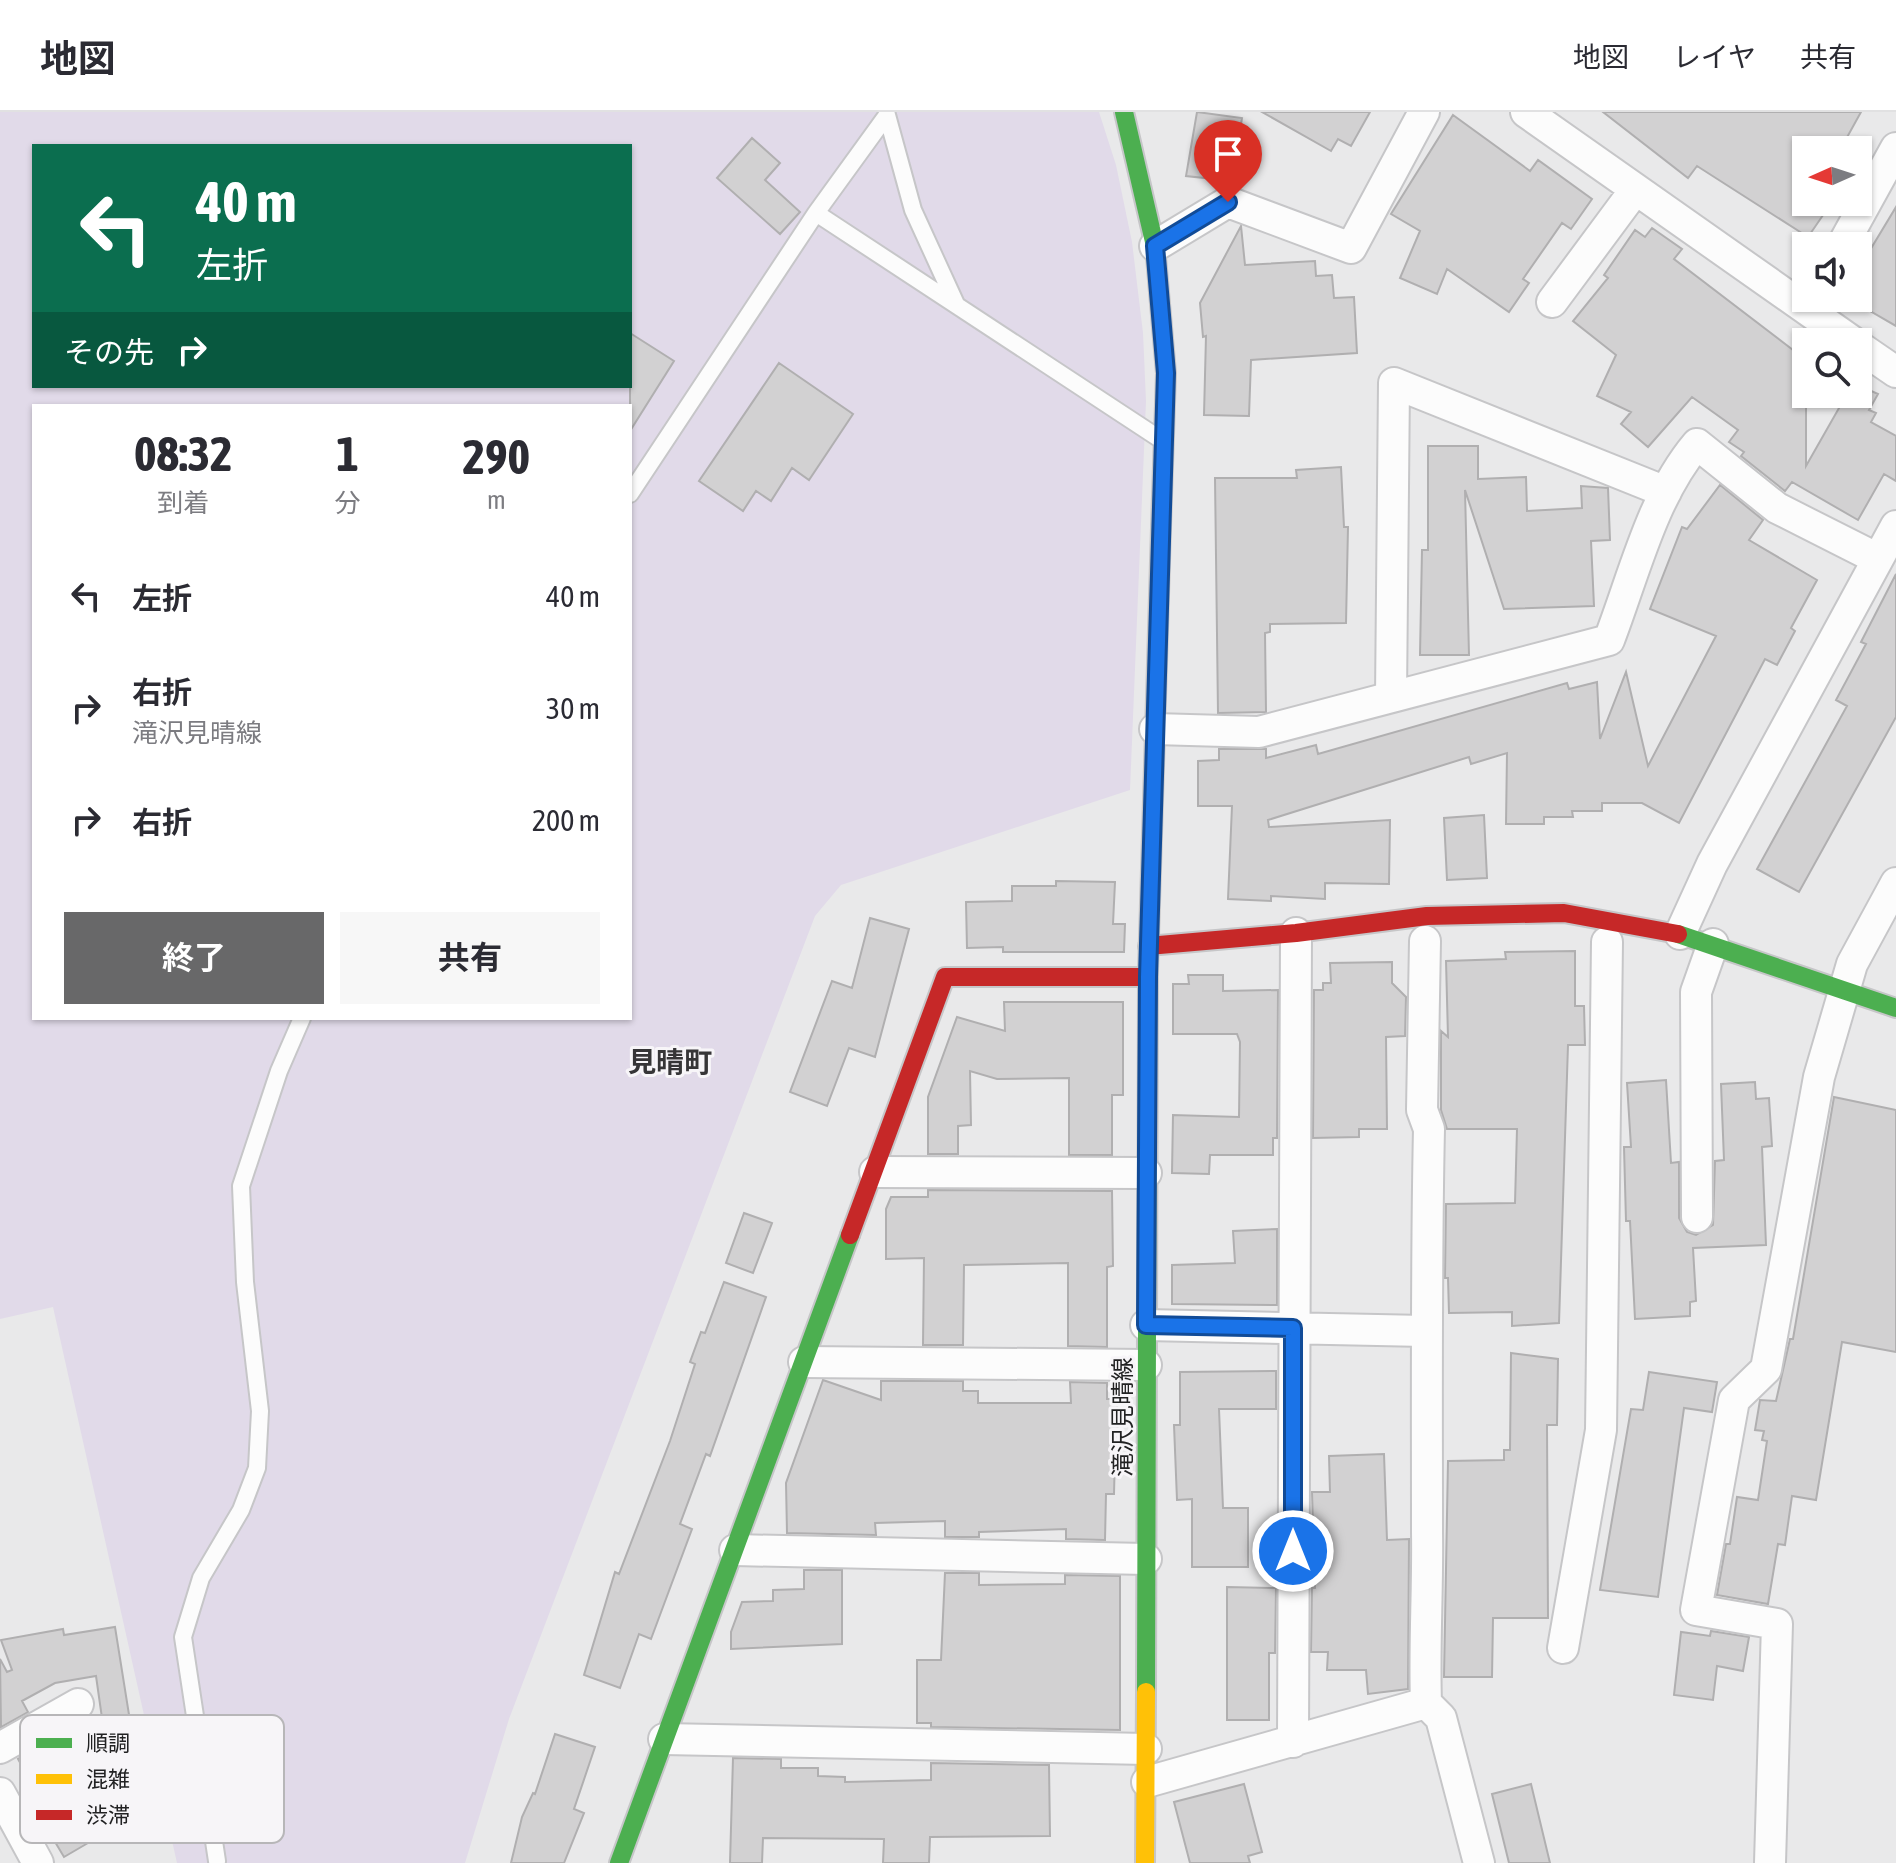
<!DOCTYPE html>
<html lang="ja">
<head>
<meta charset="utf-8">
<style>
  :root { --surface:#fff; --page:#f7f7f7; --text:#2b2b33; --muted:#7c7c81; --line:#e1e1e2; --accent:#686869 }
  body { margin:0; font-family:"Asap Condensed","Noto Sans JP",sans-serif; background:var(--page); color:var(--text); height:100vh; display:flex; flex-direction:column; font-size:30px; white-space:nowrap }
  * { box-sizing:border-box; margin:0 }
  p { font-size:26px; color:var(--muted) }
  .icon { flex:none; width:44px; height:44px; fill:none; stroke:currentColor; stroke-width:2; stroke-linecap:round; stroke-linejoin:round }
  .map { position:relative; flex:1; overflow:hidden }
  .details { position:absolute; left:32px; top:292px; width:600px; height:616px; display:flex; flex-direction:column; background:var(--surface); border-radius:0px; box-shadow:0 2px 6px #0004 }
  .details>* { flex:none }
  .top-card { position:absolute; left:32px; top:32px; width:600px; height:244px; border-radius:0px; box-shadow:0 2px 6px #0004; background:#0b6e4f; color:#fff; overflow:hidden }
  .needle { width:52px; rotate:267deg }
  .fabs { position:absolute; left:1792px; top:24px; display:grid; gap:16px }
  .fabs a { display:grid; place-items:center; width:80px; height:80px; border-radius:0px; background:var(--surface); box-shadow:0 2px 6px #0004; font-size:40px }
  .pin { position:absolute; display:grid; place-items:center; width:68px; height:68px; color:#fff; margin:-82px -34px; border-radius:50% 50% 50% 0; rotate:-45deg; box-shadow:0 0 8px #0007 }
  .pin .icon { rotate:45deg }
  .me { position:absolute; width:88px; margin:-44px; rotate:0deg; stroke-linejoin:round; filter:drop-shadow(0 0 6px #0008) }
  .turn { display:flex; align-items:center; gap:28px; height:168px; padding:0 32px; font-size:36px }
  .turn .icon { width:104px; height:104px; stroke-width:2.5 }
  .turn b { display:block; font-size:56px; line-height:68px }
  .then { display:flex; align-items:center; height:76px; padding:0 32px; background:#0003; gap:16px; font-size:30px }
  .eta { display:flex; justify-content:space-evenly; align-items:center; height:136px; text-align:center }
  .eta b { font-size:48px; font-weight:700; line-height:56px }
  .primary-button { display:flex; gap:16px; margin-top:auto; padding:16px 32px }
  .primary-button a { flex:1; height:92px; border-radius:0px; background:var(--accent); color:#fff; font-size:32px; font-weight:700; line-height:92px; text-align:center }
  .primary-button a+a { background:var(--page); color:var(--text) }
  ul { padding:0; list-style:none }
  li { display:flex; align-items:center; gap:24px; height:112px; padding:0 32px }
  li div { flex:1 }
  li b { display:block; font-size:30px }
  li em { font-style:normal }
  header { display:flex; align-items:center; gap:48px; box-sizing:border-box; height:112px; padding:0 40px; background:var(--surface); border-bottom:2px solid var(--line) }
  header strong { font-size:38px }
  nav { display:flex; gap:44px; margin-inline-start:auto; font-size:28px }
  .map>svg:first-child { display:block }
</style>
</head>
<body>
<header>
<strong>地図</strong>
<nav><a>地図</a><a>レイヤ</a><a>共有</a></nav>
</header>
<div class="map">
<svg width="1896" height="1751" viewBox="0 0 1896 1751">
  <rect width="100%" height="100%" fill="#e9e9ea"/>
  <path fill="#e1dae9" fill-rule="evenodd" d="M0,0h1099l17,53 16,77 11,91 3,68 -16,389 -289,95 -26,31 -306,803 -44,144h-288l-124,-556 -53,12zM34,34h596v240h-596zM34,294h596v612h-596z"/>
  <path fill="#d2d1d2" stroke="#b0afb0" stroke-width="2" d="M1197,0l45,6 -10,63 -46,-5z
    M1262,0h108l-19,34 -13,-7 -7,12z
    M1603,0h258l-21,38h-34v52h26l-24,35 -111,-71 -9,12z
    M1453,3l77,56 8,-11 54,39 -21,30 -9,-6 -39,56 6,4 -20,29 -62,-43 -10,25 -37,-16 20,-47 -29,-17z
    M752,26l28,25 -15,17 35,32 -20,22 -63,-56z
    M1896,95v119l-38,-22v-34z
    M1241,114l4,39 70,-4 1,15 16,-1 2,23 20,-1 3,56 -106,7 -2,56 -45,-1 2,-79 -3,1 -3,-34z
    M1652,116l30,21 -8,10 132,101v106l41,-72h11v-9l20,9 -9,16 7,3 -5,9 25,14v45l-12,-7 -26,46 -66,-38 -7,9 -44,-35 3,-4 -15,-10 9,-12 -46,-33 -44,50 -27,-23 10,-12 -34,-16 19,-41 -43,-34 35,-43 -4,-3 31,-45 10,7z
    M630,221l44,28 -44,70z
    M779,251l74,51 -44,66 -17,-12 -21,33 -15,-10 -13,20 -44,-30z
    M1428,334h50v33l48,-2 1,34 55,-3 -1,-22 27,2 2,52 -19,1 3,65 -90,3 -39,-119 4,165h-49l2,-105h6z
    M1341,355l3,60h4l-2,96 -76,1v8l-5,1 1,79 -48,1 -3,-235h82l-1,-8z
    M1720,373l43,35 -14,20 68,40 -26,48 4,3 -18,34 -12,-6 -86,164 -37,-20h-40v8h-30l1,6h-29v7h-38l1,-71 -36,11 -2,-7 -201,63 1,7 121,-7 -1,64 -64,-1v16l-54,-3v5l-43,-2 4,-93h-34v-45l21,-1v-11h47v9l50,-13 2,9 249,-71 2,6 28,-7 3,57 26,-67 22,94 68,-130 -66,-27 32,-82 5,2z
    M1896,462v143l-97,175 -42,-23 90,-163 -11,-6 30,-56 -5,-2z
    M1484,703l3,63 -40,2 -3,-62z
    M1056,769l59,1 -2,42h12l-1,28h-121v-5l-36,1 -1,-46 46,-1v-15h44z
    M870,806l39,11 -34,128 -26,-9 -22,58 -37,-14 42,-111 20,7z
    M1575,839v55h9l1,39h-17l-9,278 -47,3v-14l-63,1 -1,-35h-3l1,-74 69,-1 2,-74h-70l-6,-19v-79l7,6 -2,-76 60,-2 -1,-7z
    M1392,850v21l14,14 -1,39 -19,1 1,92h-28v8l-46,1 1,-148h9v-7h8l-1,-20z
    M1188,863h35v16l55,-1 -1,148h-4v17h-63l-1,19 -37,-1 1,-58 66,2 1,-75 -3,-8h-64v-50h16z
    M1004,890h119v93h-11v60h-43v-77l-72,1 -27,-8 1,54 -13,1v28h-30v-57l29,-80 48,14z
    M1666,968l5,83 8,-1v56l8,14 9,3 17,-10 2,-64 9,-1 -3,-76 34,-2 1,17 13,-1 3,48 -10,1 4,98 -73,3 3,53 -6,1v14l-55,3 -5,-98h-4l-2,-74h7l-4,-64z
    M1834,985l62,13v242l-54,-10 -26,158 -24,-4 -7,49 -7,-1 -10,60 -51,-9 9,-51h4l7,-47 21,3 9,-59 -5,-1 2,-9 -9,-1 5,-30 16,1 14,-62h3z
    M928,1078l184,1 1,75 -6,1v80l-39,-1v-83l-104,2 -1,80h-40l1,-87 -38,1v-50l5,-12h37z
    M744,1101l28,10 -19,50 -27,-10z
    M1277,1117v76l-105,-1v-39l63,-2 -2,-32z
    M724,1170l42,15 -56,159 -4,-2 -26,70 12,5 -41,110 -12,-5 -19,54 -36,-13 31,-103 4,2 51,-133 25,-77 -5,-2 11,-30 4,1z
    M1511,1241l47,6 -1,66h-10l1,193h-55l-1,59h-48l4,-216 56,-1v-10h6z
    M1276,1259v38h-57l4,99h25v59h-56v-68l-15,1 -3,-75h6v-53z
    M1649,1260l68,10 -5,30 -28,-4 -26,189 -58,-7 31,-181 12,1z
    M823,1268l58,20v-19h82v10h15v12h93l-1,-21 37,1v16h10l1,55h-3l-1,40h-8l-1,46 -39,-1v-10l-87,3v5h-34v-16l-70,2 1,12 -89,-2 -1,-50z
    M1384,1342l3,86 22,-1 -1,150 -40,5 -2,-24h-39l1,-18h-17l1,-64h3l-3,-96h18l-1,-36z
    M804,1458h38v74l-111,5v-17l11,-30 31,-1v-11l31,-1z
    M945,1461h34v12l86,-1v-9l55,1v154l-189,-3v-4h-14v-63h24z
    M1227,1475l49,1 -1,65h-6v67h-42z
    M115,1515l15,94 8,18 -24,12 34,57 -84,49 -22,-37 7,-4 -31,-57 26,-15 4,8 55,-27 -7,-49 -41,7 -33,18 6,11 -27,15 -1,-68 7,13 5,-2 -11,-30 62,-11 1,6z
    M1711,1519l38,6 -6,34 -26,-5 -4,34 -39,-5 7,-63 29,4z
    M555,1622l40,13 -21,62 10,4 -20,50h-53l11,-46 11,-24 2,1z
    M733,1646l48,1v9h37v8l27,1v5l86,-2v-17l118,2 1,71 -120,1 -1,26h-46l1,-24 -121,-1 -1,25h-32z
    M1244,1672l18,68 -14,4 2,7h-60l-16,-61z
    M1531,1672l19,79h-41l-17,-69z"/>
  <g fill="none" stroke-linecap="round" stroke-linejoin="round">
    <defs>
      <path id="lane" d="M887,3l26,95 43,94
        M816,101l71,-98
        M630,382l186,-281 344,226
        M217,1749l-34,-224 18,-59 40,-68 16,-42 3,-57 -15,-129 -4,-96 38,-115 23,-53"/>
      <path id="street" d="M1526,0l327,230
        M1155,134l73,-44 123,46 73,-136
        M1842,134l54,-98
        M1552,190l83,-112
        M1858,234l38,26
        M1391,585l3,-314 272,109
        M1155,617l104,3 350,-92c25,-65 43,-143 88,-196l80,64 101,51
        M1680,822l32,-70 184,-338
        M1425,829l-3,169 7,19c-3,134 -2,268 -2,403 1,57 -3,113 -1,171l15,15 38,145
        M875,1060l271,1
        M1697,1105l-1,-225 17,-48
        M1146,1213l279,6
        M804,1250l342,3
        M735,1438l411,9
        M1563,1536l38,-218 6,-488
        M664,1627l482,10
        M1293,1630l3,-809
        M0,1636l78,-44
        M1147,1670l279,-79
        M0,1681l38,70
        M1770,1751l7,-239 -81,-14 38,-210 32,-31 53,-292 33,-113 44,-81"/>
      <path id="fast" d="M1124,0l31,134 11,127 -5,154
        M1678,822l218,74
        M1146,1580l2,-721
        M619,1751l231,-628"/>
      <path id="slow" d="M1148,859l13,-444
        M1145,1751l1,-171"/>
      <path id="jam" d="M1148,834l148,-13 131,-17 137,-3 114,21
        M850,1123l95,-258h203"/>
    </defs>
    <use href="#lane" stroke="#c6c6c8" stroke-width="20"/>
    <use href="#street" stroke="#c6c6c8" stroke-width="34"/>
    <use href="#fast" stroke="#c6c6c8" stroke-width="22"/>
    <use href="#slow" stroke="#c6c6c8" stroke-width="22"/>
    <use href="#jam" stroke="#c6c6c8" stroke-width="22"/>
    <use href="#lane" stroke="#fcfcfc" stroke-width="16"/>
    <use href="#street" stroke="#fcfcfc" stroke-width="30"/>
    <use href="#fast" stroke="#4caf50" stroke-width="18"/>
    <use href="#slow" stroke="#ffc107" stroke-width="18"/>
    <use href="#jam" stroke="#c62828" stroke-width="18"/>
  </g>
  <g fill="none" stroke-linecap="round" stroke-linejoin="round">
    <defs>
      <path id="route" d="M1228,90l-73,44 11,127 -18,604 -2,348 147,3v223"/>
    </defs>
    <use href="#route" stroke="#114b97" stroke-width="20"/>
    <use href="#route" stroke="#1a73e8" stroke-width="14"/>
  </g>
  <g text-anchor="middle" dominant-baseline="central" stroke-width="6" stroke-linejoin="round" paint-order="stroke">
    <g font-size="24" fill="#222223" stroke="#f7f5f8">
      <text transform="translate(1122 1305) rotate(-90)">滝沢見晴線</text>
    </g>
    <g font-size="28" font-weight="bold" fill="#363537" stroke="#f7f5f8">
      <text x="670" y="950">見晴町</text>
    </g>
  </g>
  <rect x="20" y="1603" width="264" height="128" rx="12" fill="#f7f5f8" stroke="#b7b6b8" stroke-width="2"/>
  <rect x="36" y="1626" width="36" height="10" fill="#4caf50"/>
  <rect x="36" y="1662" width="36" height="10" fill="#ffc107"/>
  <rect x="36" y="1698" width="36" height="10" fill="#c62828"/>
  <g font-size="22" fill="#222223">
    <text x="86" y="1639">順調</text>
    <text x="86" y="1675">混雑</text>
    <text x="86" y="1711">渋滞</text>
  </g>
</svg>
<div class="fabs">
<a><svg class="needle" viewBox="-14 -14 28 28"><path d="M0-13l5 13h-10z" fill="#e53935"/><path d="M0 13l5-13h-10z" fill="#7c7c81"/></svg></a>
<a><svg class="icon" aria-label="sound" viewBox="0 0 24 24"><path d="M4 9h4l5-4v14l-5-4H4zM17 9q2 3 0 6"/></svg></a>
<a><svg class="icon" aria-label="search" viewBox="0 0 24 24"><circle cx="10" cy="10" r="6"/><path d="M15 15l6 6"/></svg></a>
</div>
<div class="pin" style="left:1228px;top:90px;background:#d93025"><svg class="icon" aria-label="arrive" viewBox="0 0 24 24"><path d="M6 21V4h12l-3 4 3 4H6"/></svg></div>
<svg class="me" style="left:1293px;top:1439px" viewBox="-20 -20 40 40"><circle r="17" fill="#1a73e8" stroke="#fff" stroke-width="3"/><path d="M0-11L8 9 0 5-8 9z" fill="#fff"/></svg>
<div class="top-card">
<div class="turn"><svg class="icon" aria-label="left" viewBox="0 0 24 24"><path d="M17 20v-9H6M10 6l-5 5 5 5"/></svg><div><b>40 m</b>左折</div></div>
<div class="then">その先<svg class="icon" aria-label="right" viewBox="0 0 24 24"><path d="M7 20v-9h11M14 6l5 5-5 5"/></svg></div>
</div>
<section class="details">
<div class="eta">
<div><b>08:32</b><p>到着</p></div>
<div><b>1</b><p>分</p></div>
<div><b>290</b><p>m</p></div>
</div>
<ul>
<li><svg class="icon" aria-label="left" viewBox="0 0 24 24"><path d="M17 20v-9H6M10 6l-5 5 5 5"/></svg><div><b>左折</b></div><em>40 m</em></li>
<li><svg class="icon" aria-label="right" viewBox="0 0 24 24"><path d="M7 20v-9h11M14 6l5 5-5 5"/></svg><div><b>右折</b><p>滝沢見晴線</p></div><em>30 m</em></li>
<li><svg class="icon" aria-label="right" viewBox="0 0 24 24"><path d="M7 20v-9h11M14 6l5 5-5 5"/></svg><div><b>右折</b></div><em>200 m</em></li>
</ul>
<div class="primary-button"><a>終了</a><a>共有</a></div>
</section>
</div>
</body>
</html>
